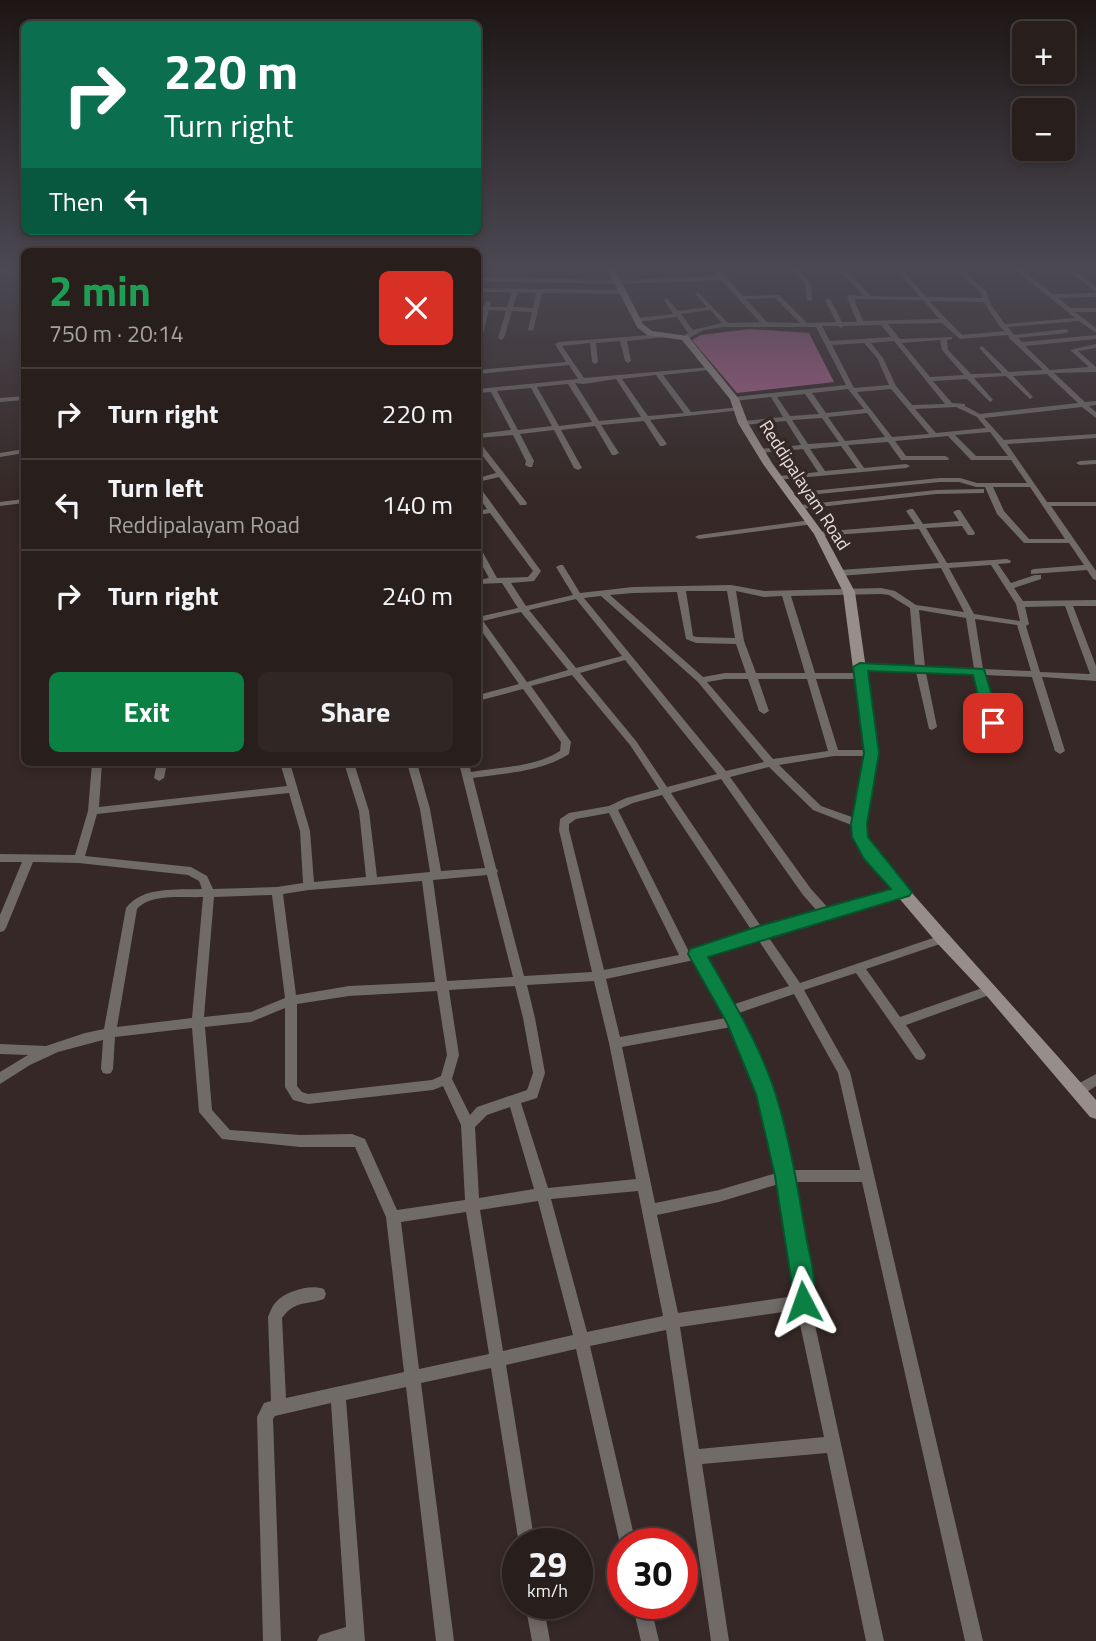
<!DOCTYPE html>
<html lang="en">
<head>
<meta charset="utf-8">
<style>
  :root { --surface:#281e1c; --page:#302725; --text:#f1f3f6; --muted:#a5a2a3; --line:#443c3b; --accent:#0b8043 }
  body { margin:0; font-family:"Titillium Web",sans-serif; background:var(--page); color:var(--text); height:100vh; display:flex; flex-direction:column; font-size:26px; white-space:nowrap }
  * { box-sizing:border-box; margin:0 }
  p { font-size:23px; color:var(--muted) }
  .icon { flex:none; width:38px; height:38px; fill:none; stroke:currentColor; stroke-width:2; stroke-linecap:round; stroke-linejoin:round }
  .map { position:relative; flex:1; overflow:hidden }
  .details { position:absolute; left:21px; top:248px; width:460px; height:518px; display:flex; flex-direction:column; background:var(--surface); border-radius:10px; box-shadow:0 4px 10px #0003,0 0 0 2px var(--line) }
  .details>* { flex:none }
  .top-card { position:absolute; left:21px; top:21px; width:460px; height:214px; border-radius:10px; box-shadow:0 4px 10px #0003,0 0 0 2px var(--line); background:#0b6e4f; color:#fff; overflow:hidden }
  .fabs { position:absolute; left:1012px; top:21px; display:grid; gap:14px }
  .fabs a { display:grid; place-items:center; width:63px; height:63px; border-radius:10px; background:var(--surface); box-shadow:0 4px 10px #0003,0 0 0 2px var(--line); font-size:35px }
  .speed { position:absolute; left:502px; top:1528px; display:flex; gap:14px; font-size:35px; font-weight:700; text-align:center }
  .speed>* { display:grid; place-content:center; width:91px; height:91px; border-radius:50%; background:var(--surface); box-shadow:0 4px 10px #0003,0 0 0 2px var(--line); line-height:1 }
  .speed small { font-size:18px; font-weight:400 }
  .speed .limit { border:10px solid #d22; background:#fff; color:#111 }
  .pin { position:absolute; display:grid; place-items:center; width:60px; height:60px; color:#fff; margin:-30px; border-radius:14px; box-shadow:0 4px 10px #0006 }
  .me { position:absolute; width:77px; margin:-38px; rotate:356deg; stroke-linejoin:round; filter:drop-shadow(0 0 5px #0008) }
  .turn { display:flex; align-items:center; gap:24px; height:147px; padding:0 28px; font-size:32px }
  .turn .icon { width:91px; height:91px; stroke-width:2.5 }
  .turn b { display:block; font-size:49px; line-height:60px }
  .then { display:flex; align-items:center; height:66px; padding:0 28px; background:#0003; gap:14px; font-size:26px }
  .round { display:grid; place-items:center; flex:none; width:74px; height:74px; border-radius:10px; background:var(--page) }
  .head { display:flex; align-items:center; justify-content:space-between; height:119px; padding:0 28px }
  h1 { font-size:42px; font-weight:700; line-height:52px; color:#1e9e55 }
  .cta { display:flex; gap:14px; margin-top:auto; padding:14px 28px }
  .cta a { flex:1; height:80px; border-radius:10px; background:var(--accent); color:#fff; font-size:28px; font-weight:700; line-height:80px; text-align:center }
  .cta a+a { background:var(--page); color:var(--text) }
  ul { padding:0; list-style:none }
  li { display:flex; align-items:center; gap:21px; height:91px; padding:0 28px; border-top:2px solid var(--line) }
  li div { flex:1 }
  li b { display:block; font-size:26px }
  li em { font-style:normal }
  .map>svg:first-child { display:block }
</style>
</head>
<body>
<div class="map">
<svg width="1096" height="1641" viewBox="0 0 1096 1641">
  <rect width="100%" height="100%" fill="#352826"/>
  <path fill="#aa618c" d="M749,329l60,4 25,49 -97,11 -45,-53 9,-5z"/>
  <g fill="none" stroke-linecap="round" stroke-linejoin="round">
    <path fill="#716b68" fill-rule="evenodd" d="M710,267h7l26,29 36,-1 28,28 29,-1 -11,-22 3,-2 3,2 11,22h15l-10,-25 3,-2 14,1 -28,-29h7l28,29 49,1 -26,-30h6l26,30 57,1 -2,-5 -29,-26h7l27,24 5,14 14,19 70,-6 -63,-51h7l34,27 43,-1v4l-38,1 13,10h25v4h-21l21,16v5l-17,-12 -71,6 6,8 52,-6 3,2 -3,2 -48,5 4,4 74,-7v4l-71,7 25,24 39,-3 -19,-17 26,-6v4l-18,3 18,16v5l-42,1 31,29 11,-1v4l-7,1 7,6v6l-14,-11 -98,11 20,22 92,-6v4l-89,6 40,58h49v4h-45l45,65v9l-3,-1 -6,-9 -56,4v-4l3,-1 50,-4 -15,-22h-45l-27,-29 -12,-27h-9l-17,-5h-19l-152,15 -1,-2 4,-2 149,-15h20l17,5h50l-16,-23h-40l-23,-24 -53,5 11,15h39l4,2 -1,2h-47l-13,-18 -40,3 16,23 42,-4 4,2 -4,2 -130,12 -1,-2 4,-2 39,-4 -15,-23 -43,4 -4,-2 4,-2 41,-4 -15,-24 -43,4 -4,-2 4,-2 40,-4 -12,-20 -37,4 -3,-2 3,-2 112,-12 -30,-58h-93l-19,3 -19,10 -3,-2 6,-5 -11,-16 -40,5 -3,-2 3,-2 36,-4 -9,-14 3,-2 11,13 29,-4 -12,-13 3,-2 30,31 32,-1 -39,-42 -104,4 -139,-3v-4l139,3 101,-4zM775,298l25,25 -33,-1 -21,-23zM854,299l69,1 16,19 -76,2zM929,301l55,1 16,25 5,4 -43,4zM710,310l12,13 -29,7 -12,-16zM942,323l18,16 48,-4 1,3 34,32 -34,2 -27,-26 -3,2 1,1 22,24 -31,1 -23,-24 -1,-10 5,-1v-2l-52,2 -12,-15zM881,325l10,12 -61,4 -8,-15h16l3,2 3,-2zM940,340l2,10 22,25 -34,2 -28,-34zM894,341l51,63 -33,1 -16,-19 -13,-28 -12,-15zM864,343l13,15 12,27 -35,3 -22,-43zM1047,374l31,29 -98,11 -15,-8v-2l-13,-1 -19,-22 34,-2 23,23 3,-2 -19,-22 32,-2 24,23 3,-2 -1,-1 -19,-20zM848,389l16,20 -38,4 -14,-20zM891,389l38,45 -37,3 -35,-45zM805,394l14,20 -29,2 -13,-19zM956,407l21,10 9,11 -50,5 -21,-24zM867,413l18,24 -40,4 -17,-24zM822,418l17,24 -31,2 -16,-24zM990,432l18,24h-32l-21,-21zM841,446l16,22 -32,3 -15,-22zM993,487h37l35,52h-36l-25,-28z
      M790,267h7l14,17 1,17 -5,-1 -2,-16z
      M1063,267h7l26,20v5z
      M24,269v4l-24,1v-4z
      M478,288l144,2 3,2 -3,2 -80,-1 -9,38 -5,-1 4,-18 -20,-1 -8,27 -3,2 -3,-2 8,-27 -17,-1 -7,27 -3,2 -1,-9 5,-20h-5v-4h6l2,-4 2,-1 3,2 -1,4h17l5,-15h-34zM518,292l18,1 -3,15 -20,-1z
      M663,334l3,2 -1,1 -38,4 4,20 -3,2 -3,-2 -5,-20 -24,2 2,19 -3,2 -3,-2 -2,-19 -28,3 22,32 127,-11 1,1 -3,2 -46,5 28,37 49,-5 3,2 -1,1 -92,10 17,24 -4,2h-3l-16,-25 -43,4 18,28 -4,2h-3l-17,-29 -34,4 21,38 -4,2 -4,-2 -20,-38 -34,4 14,27 -2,6h-3l-4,-2 1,-4 -13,-26 -35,3v-4l33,-4 -20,-38 -13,1v-4l100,-10 -9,-14 -91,9v-4l88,-8 -11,-18 3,-2zM656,375l28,38 -36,3 -26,-37zM616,379l25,38 -42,4 -24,-38 8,1zM568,384l24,38 -33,4 -22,-39zM531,388l21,38 -34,4 -21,-39z
      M24,396v4l-24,2v-4z
      M478,444h3l46,59 -1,2h-6l-21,-28 -21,5v-4l18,-5 -18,-23z
      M24,449v4l-24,4v-4z
      M1096,460v4l-16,1 -4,-2 4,-2z
      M478,489h3l60,82 -7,10 -23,2 15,23 47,-11 -17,-28 4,-2h3l17,28 53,-6 98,-2 33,6 117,-3 14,3 21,14 48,7 -23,-44 -101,8 -4,-3 4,-3 99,-7 -20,-34 -100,7 -4,-2 4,-2 96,-8 -9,-13 4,-2h3l10,15 36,-3 -6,-9 4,-2h3l15,23 -1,2h-6l-6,-9 -36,2 21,35 60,-4 4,2 -1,2 -12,1 13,19 24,-8h6v4l-27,9 9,13 73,-1v6h-23l23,60v15l-54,-4 23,74 -5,3 -5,-3 -23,-74 -48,-2 21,74 -2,2 -3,1 -5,-3 -20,-74 -49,-2 11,54 -5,3 -3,-1 -13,-57 -56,-2 -5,-3 5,-3 55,3 -5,-59 -21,-13 -8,-1 -90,2 24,77h46l5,3 -5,3h-45l22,71h33l5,3 -5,3h-37l-55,9 42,41 42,15 1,3 -5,4 -46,-18 -44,-43 -39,10 81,112 18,20 74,-21 4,1 2,3 -2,3 -140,40 33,48 142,-48 4,1 2,3 -2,3 -80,27 34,48 91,-32 4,2 2,3 -2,3 -89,32 20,30 -2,4 -4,1 -4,-1 -60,-86 -52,17 46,82 133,569h-18l-103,-459h-67l11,70 4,50 74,339h-18l-39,-188 -125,11 27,177h-18l-45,-311 -76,16 46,198h-13v6l-3,-6 -44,-195 -70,16 29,179h-16l-28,-176 -70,15 33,258h-18l-30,-254 -60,13 19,241h-48l3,-6 26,-8 -15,-224 -56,13 -2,3 8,222h-18l-6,-224 7,-14 7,-2 -3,-84c2,-5 4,-11 8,-15 10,-11 35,-18 48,-13l2,5 -2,5c-17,6 -29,1 -42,19l4,80 118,-26 -18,-155 -31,-70h-55l-78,-8 -23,-27 -7,-84 -77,9 -2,32 -2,4 -4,1 -4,-1 -2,-4 2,-29 -45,12 -28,13 -30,19v-12l28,-17 -28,-1v-10l46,2 39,-13 19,-4 22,-121c16,-22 51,-18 76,-19l-3,-8 -11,-6 -109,-12 -46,-1 -27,66 -2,3 -4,1v-17l22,-53h-22v-8l75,1 13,-44 4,-48h10l-3,44 188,-21 -7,-23h10l20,68 4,51 52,-5 -7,-66 -15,-48h10l15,48 8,66 53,-5 -10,-63 -13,-46h10l13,46 11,62 44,-3 -26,-105h10l2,9c30,-5 64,-5 89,-21l1,-9 -38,-53 -45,12v-6l41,-11 -41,-58v-9l40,-9 -16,-25 -24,1v-4l11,-2 -11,-20v-9l4,2 15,27 31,-1 5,-6 -43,-58 -12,2v-4l9,-2 -9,-13zM991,565l25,39 4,17 -46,-7 -25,-46zM686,591h41l8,47 -38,-1 -4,-1zM736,591l28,6 18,-1 23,77h-49l-12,-32zM677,592l9,47 10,4 40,1 10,29h-21l-22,4 -93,-82 23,-2zM601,596l97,86 66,80 -38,9 -142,-173zM576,599l46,57 -46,12 -47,-58zM1065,606l25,68 -50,-2 -14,-46 3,-2 -4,-17zM919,610l47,8 8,51 -49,-2zM521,612l47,58 -41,12 -44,-61zM975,619l42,6 14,46 -48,-2zM625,660l92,114 -50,13 -31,-46 -56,-68zM572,675l58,70 29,44 -33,9 -17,8 -40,7 -9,6 -1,11 33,142 -68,4 -27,-103 1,-2 -2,-3 -23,-90c32,-5 68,-6 96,-24l2,-12 -40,-56zM725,679h23l11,32 5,3 5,-3 -11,-32h49l21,72 -55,8 -66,-77zM721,779l82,116 15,17 -56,16 -91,-135zM289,793l11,38 3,52 -26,4 -64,2 -6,-13 -16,-9 -106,-11 12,-42zM662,795l90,136 -63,21 -71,-142 15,-7zM609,813l70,142 -75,15 -35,-140v-6l7,-5zM487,875l26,102 -66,4 -14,-101zM422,881l13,101 -86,4 -53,9 -13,-101 26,-4zM272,895l13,103 -34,14 -47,5 10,-120zM203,897l-11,121 -75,9 20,-118c14,-16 46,-11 66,-12zM757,938l32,48 -57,19 -28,-49zM694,960l32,58 -106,19 -14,-58zM594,981l15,62 27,136 -88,9 -27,-85 16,-5 8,-25 -10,-55 -8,-33zM515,986l8,32 10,55 -6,17 -50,17 -7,8 -18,-36 7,-24 -10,-65zM437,991l10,64 -6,21 -9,4 -124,14 -6,-2 -5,-6v-82l52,-8zM794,994l44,79 22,97h-67l-21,-78 -14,-36 -22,-42zM285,1008v79l8,13 15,4 125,-14 10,-4 18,39 4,75 -68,10 -32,-71 -13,-5 -52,1 -70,-5 -18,-20 -7,-83 46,-5zM731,1027c23,46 39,94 49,145l-61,18 -64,13 -33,-156zM510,1107l24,82 -55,9 -4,-71 12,-12zM782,1183l10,69 3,44 -117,17 -21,-98 62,-13zM638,1191l25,125 -76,16 -36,-133zM538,1201l35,134 -70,16 -23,-141zM466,1212l23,142 -70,15 -18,-147zM797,1310l27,127 -125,12 -19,-122z
      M981,489h3v4l-48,1 -135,15 -4,-2 4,-2 135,-15z
      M24,499v4l-24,3v-4z
      M811,520h3v4l-115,15 -4,-2 4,-2z
      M157,763h10l-3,15 -5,3 -5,-3z
      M1096,1074v12c-7,4 -15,12 -24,9l-1,-4 1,-4z
      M525,1603h18l7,38h-18z
      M632,1603h18l9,38h-18z"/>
    <path fill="#988e89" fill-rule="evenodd" d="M606,267h8l29,57 9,7 36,5 51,63 9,24 24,40 52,71 31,58 23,161 -12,71 1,13 8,13c72,85 148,166 221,250v19l-6,-2 -105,-123 -48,-51 -72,-85 -12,-21 -1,-13 12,-71 -21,-161 -29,-58 -51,-70 -25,-41 -8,-24 -48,-59 -35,-5 -10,-8z"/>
  </g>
  <linearGradient id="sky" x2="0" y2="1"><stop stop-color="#1d1615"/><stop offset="0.54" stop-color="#4b4852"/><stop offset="1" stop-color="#4b4852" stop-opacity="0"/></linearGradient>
  <rect width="1096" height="497" fill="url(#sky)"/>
  <path fill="#0b8043" stroke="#07532c" stroke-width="2" d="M860,663l124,6 16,54 -7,5 -8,-5 -12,-48 -105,-4 11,82 -12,71 1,13 44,55 -3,4 -201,61c25,44 53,90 68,138 14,46 22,94 30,141 4,22 14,53 5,74l-8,3 -7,-3 -21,-134 -19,-82 -29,-71 -39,-69 2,-5 69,-23 132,-37 -27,-30 -12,-22 -1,-13 13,-71 -11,-86z"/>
  <g text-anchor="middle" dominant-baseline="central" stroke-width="7" stroke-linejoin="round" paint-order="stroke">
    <g font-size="18" fill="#e8dfde" stroke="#352826">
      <text transform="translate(805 485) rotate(57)">Reddipalayam Road</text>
    </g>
  </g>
</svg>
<div class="fabs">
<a>+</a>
<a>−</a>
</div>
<div class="speed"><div>29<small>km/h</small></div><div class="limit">30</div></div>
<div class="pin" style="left:993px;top:723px;background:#d93025"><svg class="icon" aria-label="arrive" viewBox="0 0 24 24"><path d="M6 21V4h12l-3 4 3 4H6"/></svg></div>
<svg class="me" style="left:803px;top:1302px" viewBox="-20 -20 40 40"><path d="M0-17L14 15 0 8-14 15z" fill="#0b8043" stroke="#fff" stroke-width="4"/></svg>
<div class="top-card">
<div class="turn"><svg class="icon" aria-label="right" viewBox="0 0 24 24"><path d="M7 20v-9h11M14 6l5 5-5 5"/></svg><div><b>220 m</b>Turn right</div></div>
<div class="then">Then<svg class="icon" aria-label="left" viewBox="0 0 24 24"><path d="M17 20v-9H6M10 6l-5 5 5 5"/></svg></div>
</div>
<section class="details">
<div class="head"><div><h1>2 min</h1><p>750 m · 20:14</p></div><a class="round" style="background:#d93025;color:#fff"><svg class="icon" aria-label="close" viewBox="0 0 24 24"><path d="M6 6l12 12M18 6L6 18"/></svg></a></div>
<ul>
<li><svg class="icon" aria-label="right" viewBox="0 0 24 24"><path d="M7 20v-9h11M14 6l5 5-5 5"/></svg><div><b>Turn right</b></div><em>220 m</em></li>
<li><svg class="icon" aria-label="left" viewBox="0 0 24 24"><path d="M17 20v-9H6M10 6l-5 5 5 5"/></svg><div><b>Turn left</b><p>Reddipalayam Road</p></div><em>140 m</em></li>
<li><svg class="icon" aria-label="right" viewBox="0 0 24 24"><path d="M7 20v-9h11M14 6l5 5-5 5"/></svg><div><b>Turn right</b></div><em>240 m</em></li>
</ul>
<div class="cta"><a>Exit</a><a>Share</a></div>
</section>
</div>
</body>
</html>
